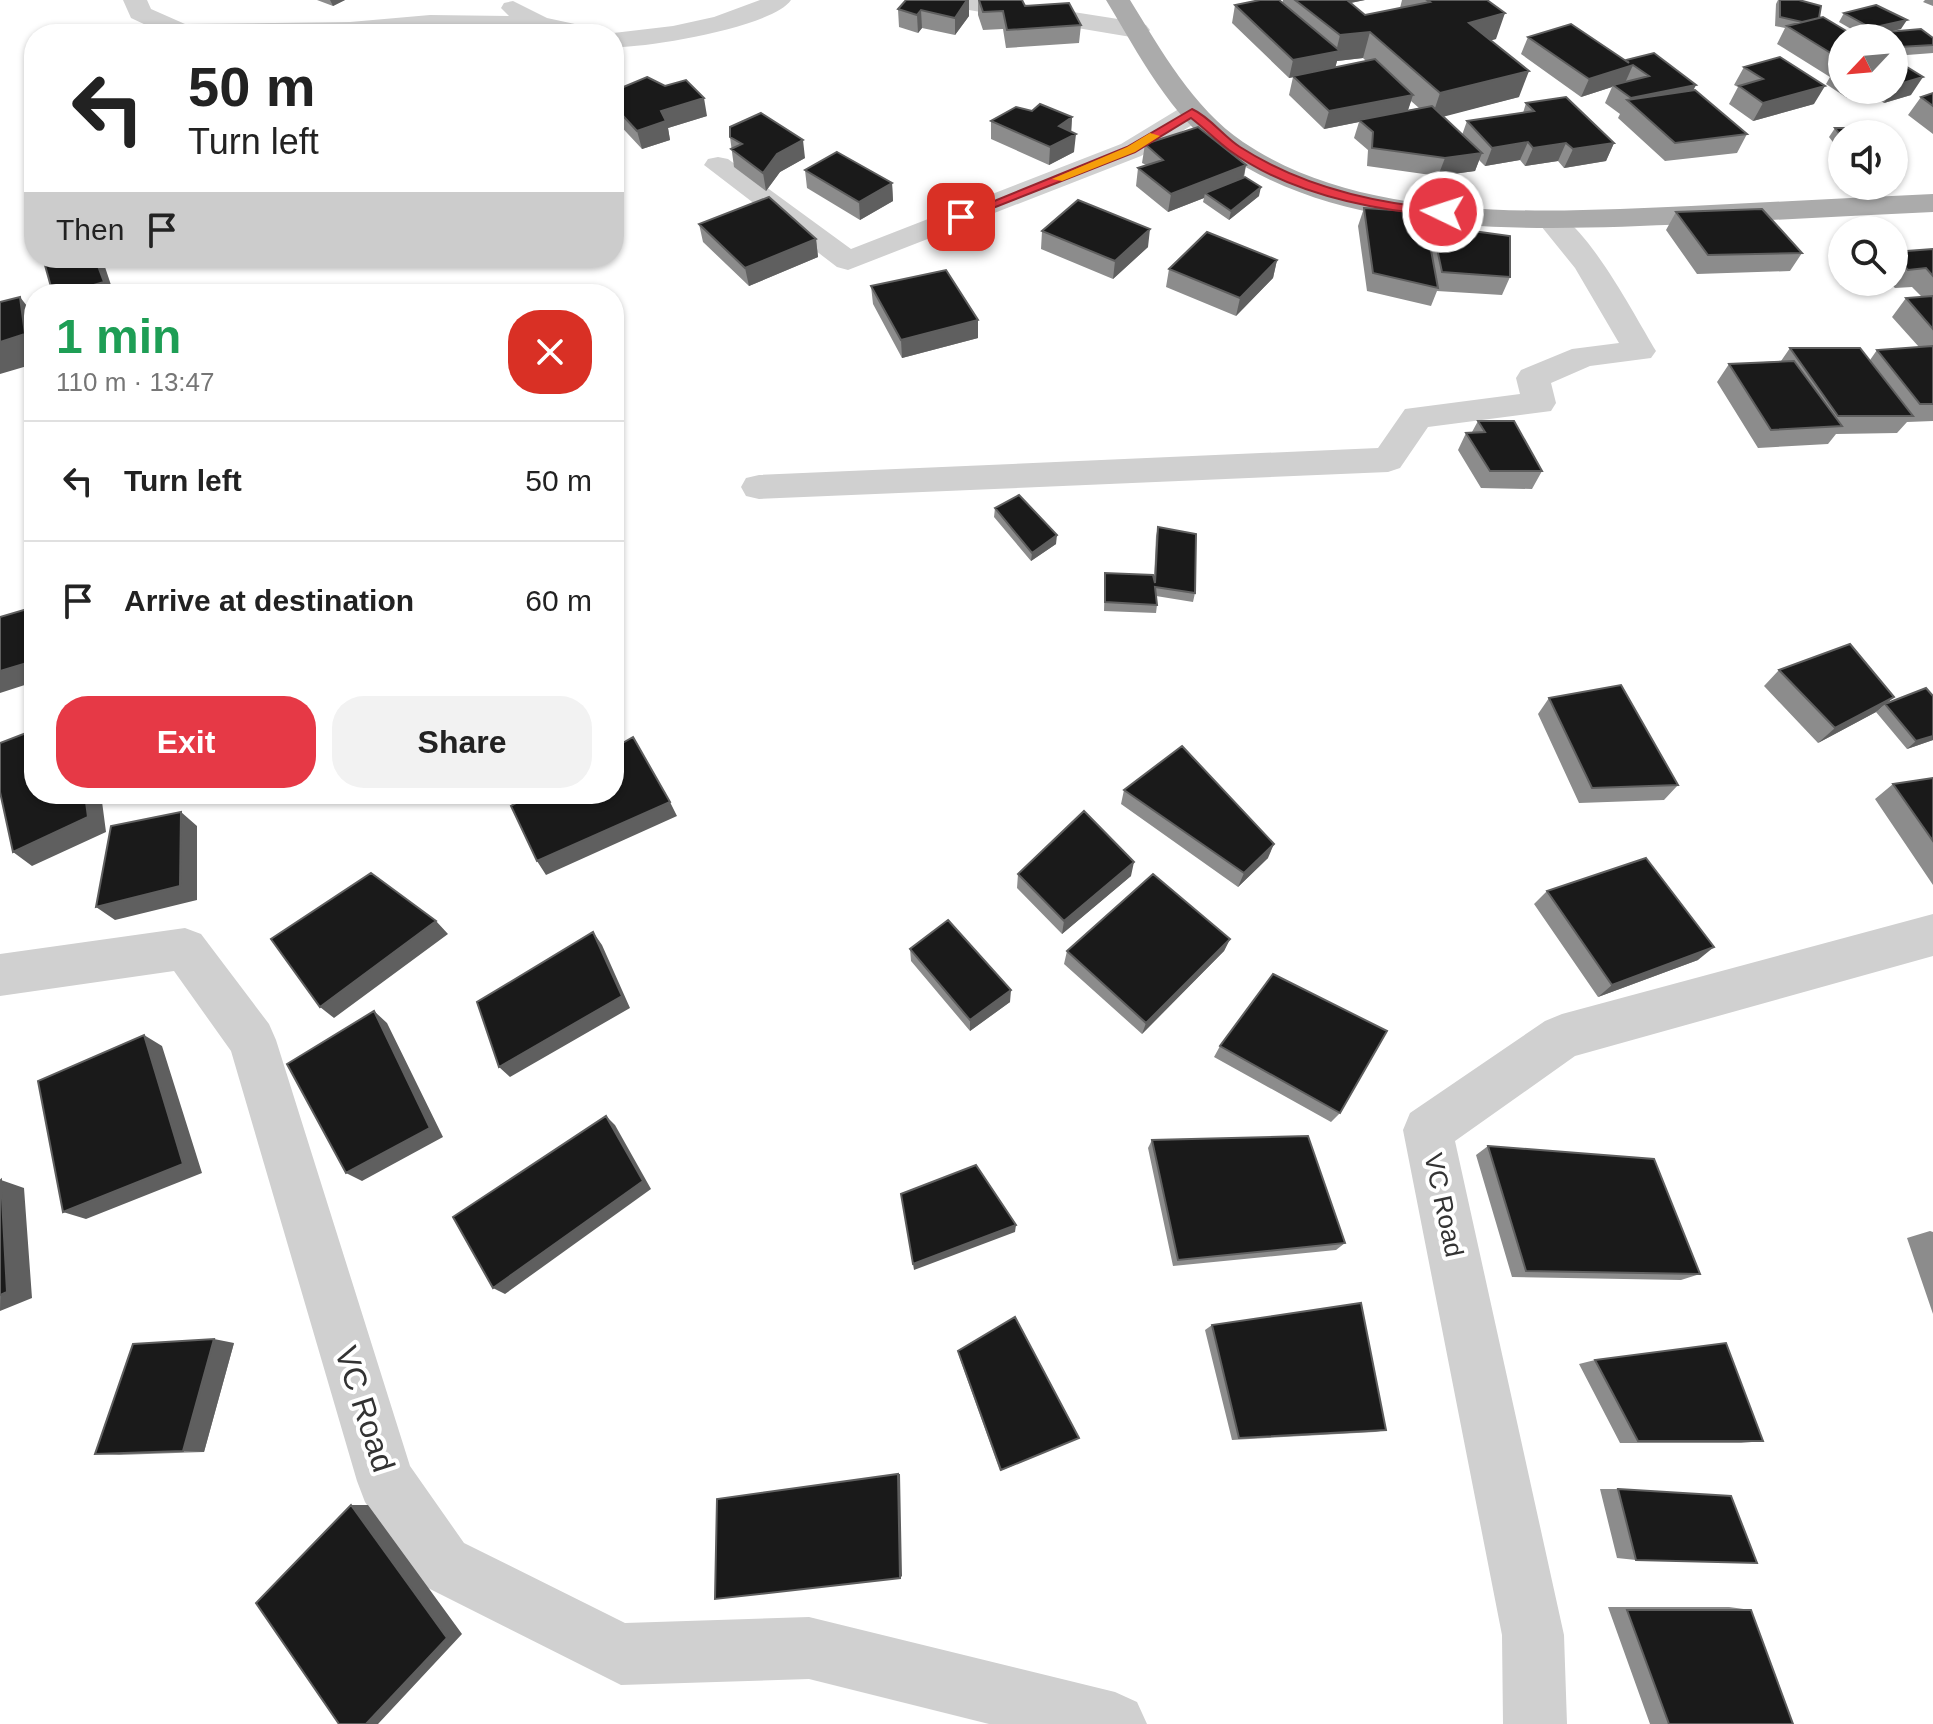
<!DOCTYPE html>
<html lang="en">
<head>
<meta charset="utf-8">
<style>
  :root { --surface:#fff; --page:#f2f2f2; --text:#222; --muted:#767676; --line:#e0e0e0; --accent:#e63946 }
  body { margin:0; font-family:Arial,sans-serif; background:var(--page); color:var(--text); height:100vh; display:flex; flex-direction:column; font-size:30px; white-space:nowrap }
  * { box-sizing:border-box; margin:0 }
  p { font-size:26px; color:var(--muted) }
  .icon { flex:none; width:44px; height:44px; fill:none; stroke:currentColor; stroke-width:2; stroke-linecap:round; stroke-linejoin:round }
  .map { position:relative; flex:1; overflow:hidden }
  .panel { position:absolute; left:24px; top:284px; width:600px; height:520px; display:flex; flex-direction:column; background:var(--surface); border-radius:32px; box-shadow:0 2px 6px #0004 }
  .panel>* { flex:none }
  .top-card { position:absolute; left:24px; top:24px; width:600px; height:244px; border-radius:32px; box-shadow:0 2px 6px #0004; background:#fff; color:var(--text); overflow:hidden }
  .needle { width:52px; rotate:244deg }
  .tools { position:absolute; left:1828px; top:24px; display:grid; gap:16px }
  .tools a { display:grid; place-items:center; width:80px; height:80px; border-radius:50%; background:var(--surface); box-shadow:0 2px 6px #0004; font-size:40px }
  .pin { position:absolute; display:grid; place-items:center; width:68px; height:68px; color:#fff; margin:-34px; border-radius:16px; box-shadow:0 4px 12px #0006 }
  .me { position:absolute; width:88px; margin:-44px; rotate:274deg; stroke-linejoin:round; filter:drop-shadow(0 0 6px #0008) }
  .turn { display:flex; align-items:center; gap:28px; height:168px; padding:0 32px; font-size:36px }
  .turn .icon { width:104px; height:104px; stroke-width:2.5 }
  .turn b { display:block; font-size:56px; line-height:68px }
  .then { display:flex; align-items:center; height:76px; padding:0 32px; background:#0003; gap:16px; font-size:30px }
  .round { display:grid; place-items:center; flex:none; width:84px; height:84px; border-radius:32px; background:var(--page) }
  .overview { display:flex; align-items:center; justify-content:space-between; height:136px; padding:0 32px }
  h1 { font-size:48px; font-weight:700; line-height:60px; color:#1e9e55 }
  .button { display:flex; gap:16px; margin-top:auto; padding:16px 32px }
  .button a { flex:1; height:92px; border-radius:32px; background:var(--accent); color:#fff; font-size:32px; font-weight:700; line-height:92px; text-align:center }
  .button a+a { background:var(--page); color:var(--text) }
  ul { padding:0; list-style:none }
  li { display:flex; align-items:center; gap:24px; height:120px; padding:0 32px; border-top:2px solid var(--line) }
  li div { flex:1 }
  li b { display:block; font-size:30px }
  li em { font-style:normal }
  .map>svg:first-child { display:block }
</style>
</head>
<body>
<div class="map">
<svg width="1933" height="1724" viewBox="0 0 1933 1724">
  <rect width="100%" height="100%" fill="#fff"/>
  <g fill="none" stroke-linecap="round" stroke-linejoin="round">
    <path fill="#d0d0d0" fill-rule="evenodd" d="M123,0h24l4,9 34,15 165,-2 80,-7 79,1 -8,-8 3,-5 9,-2 34,17 51,11 4,5 -172,-5 -45,5h-220l-34,-16z
      M760,0h31c-18,27 -144,48 -177,47v-13h-9l68,-8 41,-9z
      M939,0h58l140,22 9,3 4,5 -4,5 -9,3 -186,-31 -9,-2z
      M1192,105l10,2 4,6 -4,6 -61,37 -293,114 -11,-3 -133,-102 4,-6 10,-2 10,2 123,90 270,-105 61,-37z
      M1552,212c33,8 85,108 104,139l-5,7 -61,8 -39,17 5,20 -5,8 -123,16 -28,41 -12,4 -629,27 -13,-3 -5,-9 5,-9 13,-3 619,-27 27,-39 115,-15 -4,-16 5,-8 51,-21 47,-6 -44,-75 -38,-47 5,-6z
      M1933,914v42l-358,100 -120,85 109,494 3,89h-64l-1,-89 -99,-505 7,-17 135,-92 17,-7z
      M185,928l16,6 68,90 7,16 134,426 54,77 161,80 184,-6 306,75 22,10 10,22h-158l-180,-45 -188,6 -199,-100 -57,-83 -8,-21 -126,-430 -57,-80 -174,25v-42z"/>
    <path fill="#ababab" fill-rule="evenodd" d="M1106,0h24c31,50 63,108 113,142 124,83 305,70 448,64 81,-4 161,-8 242,-12v18c-81,4 -162,8 -243,12 -149,6 -338,17 -467,-71 -52,-35 -85,-100 -117,-153z"/>
  </g>
  <path fill="#8c8c8c" fill-rule="evenodd" d="M317,0h28l-12,6z
    M906,0h63v16l-14,19 -33,-7 -4,5 -19,-6 -1,-18z
    M978,0h44l3,6 56,19 -2,18 -73,5 -3,-19 -20,1 -5,-15z
    M1283,0h82l-15,3 15,12 35,-7 2,-8h85l9,39 -5,1 28,57 -76,19 19,19 5,-14 56,-8 3,-10 88,40 -8,18 -42,7 -6,-7 -33,5 -5,-6 -35,6 -6,-6 -4,11 -37,5 -71,-10 1,-16 -14,-12 5,-16 -35,7 -35,-34 4,-18 -4,1 -57,-55 3,-18 47,-2zM1363,58l3,3 -31,6 2,-6zM1411,101l8,7 -11,2z
    M1778,0h21l43,38v52h52v-31l17,36 -27,8 -17,-11 -20,6 -21,-14 4,-7 -53,-33 8,-16 -10,-2 1,-22z
    M1925,0h8v6l-10,-4z
    M1844,13l57,16 -9,2 41,7v15l-39,3v-18h-12l3,-5 -20,4 -26,-15z
    M1528,37l98,24v-1l67,31 54,43 -10,19 -72,8 -47,-43 2,-4 -15,-11 7,-16 -31,10 -60,-43z
    M1744,67l70,37 -61,17 -24,-17 9,-17 -4,-2z
    M614,91l93,25 -39,12 2,12 -28,9 -28,-30z
    M1933,93v41l-25,-19 13,-18z
    M1032,111l40,6 -1,15 3,20 -25,13 -58,-26v-18z
    M1835,128l7,6v20l-13,-17z
    M730,137l75,21 -25,14 -14,19 -32,-24z
    M1145,144l101,21 -2,13 15,18 -30,24 -26,-18 1,-4 -36,14 -32,-26 2,-18 8,-3 -4,-2z
    M805,170l87,13 1,18 -33,19 -53,-32z
    M1364,208l62,13 3,-10 44,20 37,46 -8,18 -65,-4 -6,15 -64,-15 -9,-65z
    M1676,212l126,41 -12,18 -93,3 -31,-44z
    M699,224l117,15 2,18 -69,29 -46,-44z
    M1042,231l106,16 -35,32 -72,-30z
    M1933,249v172l-26,1 -10,11 -61,1 -8,10 -70,4 -41,-66 12,-18 52,-3 9,-13 80,12 7,-10 42,-3 -27,-30 14,-19 16,-1 -10,-10 -17,1 -6,-6h5v-30z
    M1277,260l-4,18 -37,38 -70,-29 3,-18z
    M871,286l107,52 -76,20 -29,-54z
    M1478,421l64,50 -10,18 -51,-1 -23,-38 8,-17 6,-1z
    M995,508l61,36 -25,17 -37,-44z
    M1158,527l37,66 -2,9 -37,-6 1,9 -1,8 -52,-2 1,-38 49,6 2,-43z
    M1779,670l115,27 -18,15 -58,31 -54,-57z
    M1933,696v44l-26,9 -31,-37 9,-8z
    M1549,698l129,87 -14,15 -85,3 -41,-89z
    M1933,778v107l-58,-86 18,-15z
    M1124,790l144,68 -30,29 -117,-83z
    M1018,874l113,2 -69,58 -45,-46z
    M1547,891l151,69 -100,37 -64,-93z
    M1230,939l-6,12 -82,83 -78,-70 3,-13z
    M910,949l100,53 -40,29 -59,-70z
    M1220,1046l120,67 -9,9 -117,-65z
    M1152,1140l193,103 -9,7 -163,16 -25,-118z
    M1488,1146l212,128 -19,6 -169,-3 -36,-122z
    M1930,1231l3,1v82l-26,-76z
    M1212,1325l174,105 -11,2 -143,8 -27,-110z
    M234,1343l-30,109 -85,3 -24,-1z
    M958,1351l121,87 -79,33 -41,-115z
    M1595,1360l168,81 -22,2h-121l-41,-79z
    M1600,1489h18l18,71 -19,-2z
    M1608,1607h121l22,3 42,114h-143z"/>
  <path fill="#5f5f5f" d="M330,0h15l-12,6z
    M967,0h2v16l-14,19v-17z
    M1333,0h32l-34,7z
    M921,10l1,18 -4,5 -1,-18z
    M1505,13l-9,26 -36,10 9,-26z
    M1907,20l-6,9 -36,8 6,-9z
    M1370,32l-7,26 -26,3 -2,8 -46,9 4,-18 43,-8 4,-17z
    M1633,65l-8,18 -12,2 -1,2 -31,10 8,-18z
    M1529,71l-10,26 -88,23 9,-27z
    M1923,77l-12,18 -27,8 8,-13h2l2,-5z
    M1696,85l-9,18 -58,-1 2,-4z
    M1825,86l-11,18 -61,17 10,-18z
    M1852,90h17l-2,2 -20,6z
    M1413,95l-6,18 -48,7v2l-35,7 5,-18z
    M704,98l3,18 -39,12 2,12 -28,9 -5,-18 24,-20z
    M1072,117l-1,18 5,-1 -2,18 -25,13 1,-18 9,-21z
    M803,140l2,18 -25,14 -14,19 -3,-18 14,-19z
    M1528,142l-8,18 -35,6 7,-18z
    M1566,143l-8,18 -33,5 8,-18z
    M1614,143l-8,18 -42,7 9,-19z
    M1482,153l-7,18 -37,5 7,-18z
    M1246,165l-4,18 -37,10 -1,5 -36,14 3,-18z
    M892,183l1,18 -33,19 -1,-18z
    M1261,187l-2,9 -30,24 2,-9z
    M1150,229l-2,18 -35,32 2,-18z
    M816,239l2,18 -69,29 -4,-18z
    M95,258h7l12,36h-51z
    M1277,260l-4,18 -37,38 4,-18z
    M20,297l14,18v49l-34,10v-32z
    M978,320v18l-76,20 -1,-18z
    M1057,535l-1,9 -25,17 1,-8z
    M27,609l7,6v67l-34,11v-22z
    M1894,697l-18,15 -58,31 17,-15z
    M1933,736v4l-26,9 9,-8z
    M85,794h16l5,38 -74,34 -19,-14z
    M670,802l7,14 -131,59 -9,-14z
    M181,812l16,14v74l-82,20 -19,-13z
    M1274,844l-6,14 -30,29 6,-14z
    M1134,862l-3,14 -69,58 2,-13z
    M436,921l12,13 -114,84 -14,-11z
    M593,932l9,13 28,63 -120,69 -11,-10z
    M1230,939l-6,12 -82,83 4,-11z
    M1714,947l-16,13 -100,37 14,-12z
    M1011,990l-1,12 -40,29v-11z
    M374,1011l13,12 56,114 -81,44 -16,-8z
    M144,1035l18,11 40,127 -116,46 -23,-7z
    M606,1116l9,9 36,64 -146,105 -12,-6z
    M1,1180l23,8 8,110 -32,13z
    M1016,1225l-1,7 -101,38 -1,-6z
    M214,1339l20,4 -30,109 -21,-1z
    M898,1474h2l2,102 -2,2z
    M351,1505h17l94,129 -84,90h-12z"/>
  <path fill="#1a1a1a" stroke="#5f5f5f" stroke-width="2" d="M906,0h61l-12,18 -34,-8 -4,5 -19,-6z
    M979,0h43l3,6 44,-3 12,22 -74,5 -4,-19 -20,1z
    M1260,0h19l61,51 -47,9 -58,-55z
    M1295,0h52l18,15 65,-13 -3,-2h60l18,13 -36,10 60,48 -89,22 -70,-61 -30,3z
    M1780,0h19l22,6 -2,12 -17,4 -22,-5z
    M1876,5l31,15 -36,8 -27,-15z
    M1823,17l35,21h-16v22l-55,-34z
    M1571,24l58,39 -3,-3 28,-7 42,32 -65,13 -18,-13 36,-9 -16,-11 -44,14 -61,-42z
    M1921,29l12,9v7l-34,2 -5,-6v-3h-3l-5,-6z
    M1780,57l45,29 -62,17 -24,-17 24,-7 -19,-12z
    M1375,59l38,36 -84,16 -36,-35z
    M1894,59l29,18 -27,8 -2,-1z
    M647,77l18,9 21,-6 18,18 -43,13 5,10 -29,10 -23,-25v-15z
    M1695,90l52,44 -72,9 -48,-43z
    M1933,93v13l-12,-9z
    M1566,97l48,46 -41,6 -7,-6 -33,5 -5,-6 -36,6 -25,-27 67,-10 -8,-8z
    M1040,104l32,13 -13,9 17,8 -26,13 -59,-26 25,-14 16,4z
    M1432,106l50,47 -37,5 -73,-10 1,-16 -14,-12z
    M761,113l42,27 -26,14 -14,19 -32,-24 11,-5 -12,-7v-10z
    M1198,127l48,38 -75,29 -33,-26 25,-8 -18,-16z
    M1835,128h39l5,6h-37v3z
    M837,152l55,31 -33,19 -54,-32z
    M1245,177l16,10 -30,24 -26,-18z
    M769,197l47,42 -71,29 -46,-44z
    M1078,200l72,29 -35,32 -73,-30z
    M1364,208l60,4 14,76 -65,-15z
    M1762,209l40,44 -94,2 -32,-43z
    M1429,211l42,5 2,15 37,5v41l-68,-5z
    M1207,232l70,28 -37,38 -71,-29z
    M1933,249v27l-7,-8 -18,2 -14,-16v-2z
    M43,258h52l9,24 -41,12h-10z
    M946,270l32,50 -77,20 -30,-54z
    M1933,296v33l-27,-31z
    M20,297l5,37 -25,8v-40z
    M1933,346v58h-13l-43,-54z
    M1790,348h70l53,68h-75z
    M1794,361l48,65 -71,4 -42,-66z
    M1478,421h36l28,50h-52l-24,-38 19,-1z
    M1019,495l38,40 -25,18 -37,-45z
    M1158,527l38,7 -1,59 -40,-6 2,18 -52,-3v-29l48,2 2,8z
    M27,609v54l-27,8v-54z
    M1850,644l44,53 -59,31 -56,-58z
    M1621,685l57,100 -86,3 -43,-90z
    M1926,688l7,8v40l-17,5 -31,-37z
    M34,730v64h51l3,23 -75,35 -13,-60v-49z
    M633,737l37,65 -133,59 -26,-55 21,-12h82v-46z
    M1182,746l92,98 -30,29 -120,-83z
    M1933,778v63l-40,-57z
    M1084,811l50,51 -70,59 -46,-47z
    M181,812l-1,74 -84,21 15,-81z
    M1646,858l68,89 -102,38 -65,-94z
    M371,873l65,48 -116,86 -49,-68z
    M1153,874l77,65 -84,84 -79,-72z
    M948,920l63,70 -41,30 -60,-71z
    M593,932l29,64 -123,71 -22,-65z
    M1273,974l114,57 -47,82 -120,-67z
    M374,1011l56,117 -84,45 -59,-109z
    M144,1035l39,129 -120,48 -25,-131z
    M606,1116l37,65 -150,107 -40,-71z
    M1308,1136l37,107 -167,17 -26,-120z
    M1488,1146l166,13 46,115 -174,-3z
    M976,1165l40,60 -103,39 -12,-70z
    M1,1180l6,112 -7,3v-114z
    M1361,1303l25,127 -147,8 -27,-113z
    M1015,1317l64,121 -78,32 -43,-119z
    M214,1339l-31,112 -88,3 38,-110z
    M1726,1343l37,98h-125l-43,-81z
    M898,1474l2,104 -185,21 2,-100z
    M1618,1489l113,7 26,67 -121,-3z
    M351,1505l96,133 -81,86h-27l-83,-121z
    M1627,1610h124l42,114h-124z"/>
  <path fill="#e63946" stroke="#96252e" stroke-width="2" d="M1192,109c18,8 31,27 48,38 61,39 132,56 203,62l6,3 -6,4c-72,-6 -154,-22 -214,-66 -13,-10 -25,-22 -38,-32l-56,34 -170,67 -10,-2 172,-70z"/>
  <path fill="#f59e0b" d="M1150,133l10,3 -25,16 -73,29 -10,-2 75,-32z"/>
  <g text-anchor="middle" dominant-baseline="central" stroke-width="8" stroke-linejoin="round" paint-order="stroke">
    <g font-size="26" fill="#333" stroke="#fff">
      <text transform="translate(1444 1205) rotate(78)">VC Road</text>
    </g>
    <g font-size="32" fill="#333" stroke="#fff">
      <text transform="translate(365 1409) rotate(72)">VC Road</text>
    </g>
  </g>
</svg>
<div class="tools">
<a><svg class="needle" viewBox="-14 -14 28 28"><path d="M0-13l5 13h-10z" fill="#e53935"/><path d="M0 13l5-13h-10z" fill="#767676"/></svg></a>
<a><svg class="icon" aria-label="sound" viewBox="0 0 24 24"><path d="M4 9h4l5-4v14l-5-4H4zM17 9q2 3 0 6"/></svg></a>
<a><svg class="icon" aria-label="search" viewBox="0 0 24 24"><circle cx="10" cy="10" r="6"/><path d="M15 15l6 6"/></svg></a>
</div>
<div class="pin" style="left:961px;top:217px;background:#d93025"><svg class="icon" aria-label="arrive" viewBox="0 0 24 24"><path d="M6 21V4h12l-3 4 3 4H6"/></svg></div>
<svg class="me" style="left:1443px;top:212px" viewBox="-20 -20 40 40"><circle r="17" fill="#e63946" stroke="#fff" stroke-width="3"/><path d="M0-11L8 9 0 5-8 9z" fill="#fff"/></svg>
<div class="top-card">
<div class="turn"><svg class="icon" aria-label="left" viewBox="0 0 24 24"><path d="M17 20v-9H6M10 6l-5 5 5 5"/></svg><div><b>50 m</b>Turn left</div></div>
<div class="then">Then<svg class="icon" aria-label="arrive" viewBox="0 0 24 24"><path d="M6 21V4h12l-3 4 3 4H6"/></svg></div>
</div>
<section class="panel">
<div class="overview"><div><h1>1 min</h1><p>110 m · 13:47</p></div><a class="round" style="background:#d93025;color:#fff"><svg class="icon" aria-label="close" viewBox="0 0 24 24"><path d="M6 6l12 12M18 6L6 18"/></svg></a></div>
<ul>
<li><svg class="icon" aria-label="left" viewBox="0 0 24 24"><path d="M17 20v-9H6M10 6l-5 5 5 5"/></svg><div><b>Turn left</b></div><em>50 m</em></li>
<li><svg class="icon" aria-label="arrive" viewBox="0 0 24 24"><path d="M6 21V4h12l-3 4 3 4H6"/></svg><div><b>Arrive at destination</b></div><em>60 m</em></li>
</ul>
<div class="button"><a>Exit</a><a>Share</a></div>
</section>
</div>
</body>
</html>
